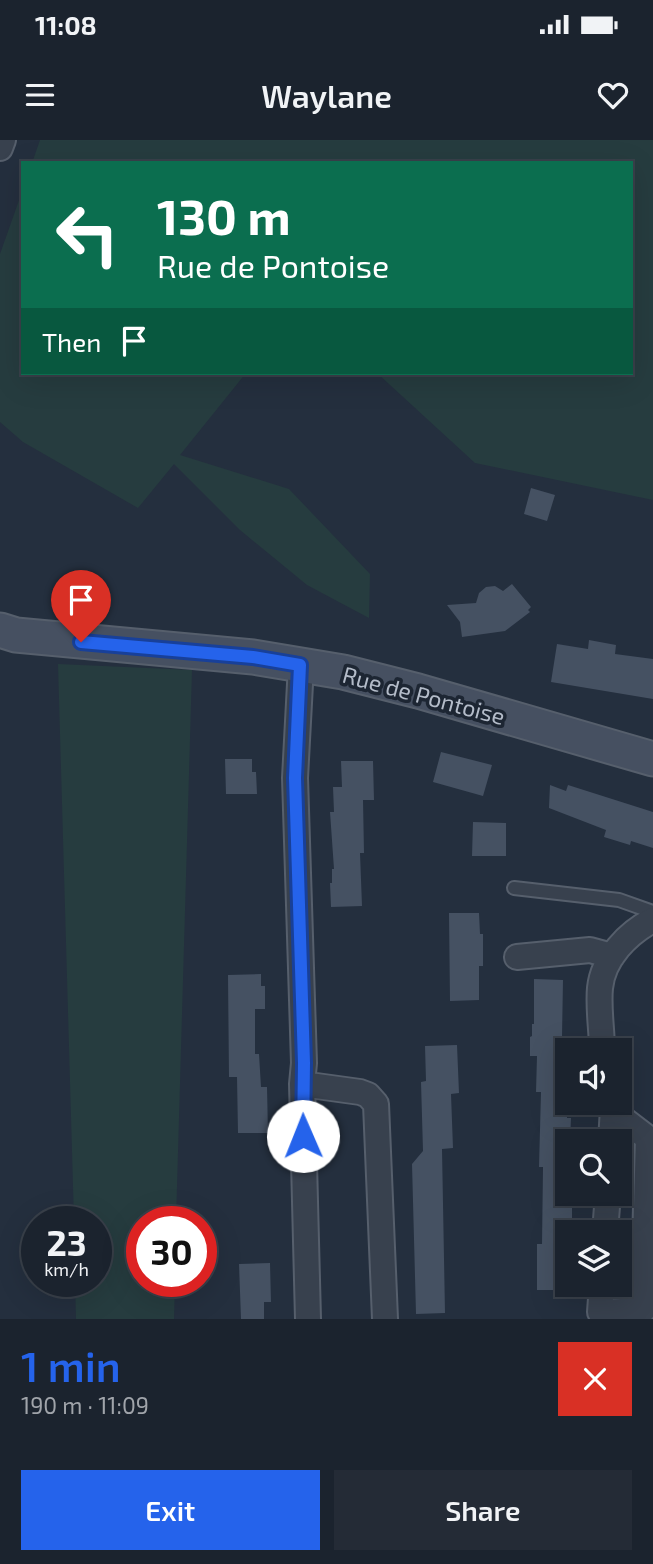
<!DOCTYPE html>
<html lang="en">
<head>
<meta charset="utf-8">
<style>
  :root { --surface:#1b232e; --page:#242b36; --text:#f1f3f6; --muted:#a0a4aa; --line:#39404a; --accent:#2563eb }
  body { margin:0; font-family:"Exo 2",sans-serif; background:var(--page); color:var(--text); height:100vh; display:flex; flex-direction:column; font-size:26px; white-space:nowrap }
  * { box-sizing:border-box; margin:0 }
  p { font-size:23px; color:var(--muted) }
  .icon { flex:none; width:38px; height:38px; fill:none; stroke:currentColor; stroke-width:2; stroke-linecap:round; stroke-linejoin:round }
  .map { position:relative; height:1179px; overflow:hidden }
  .details { display:flex; flex-direction:column; background:var(--surface); flex:1 }
  .details>* { flex:none }
  .hud { position:absolute; left:21px; top:21px; width:612px; height:214px; border-radius:0px; box-shadow:0 7px 28px #0002,0 0 0 2px var(--line); background:#0b6e4f; color:#fff; overflow:hidden }
  .controls { position:absolute; left:555px; top:898px; display:grid; gap:14px }
  .controls a { display:grid; place-items:center; width:77px; height:77px; border-radius:0px; background:var(--surface); box-shadow:0 7px 28px #0002,0 0 0 2px var(--line); font-size:35px }
  .speed { position:absolute; left:21px; top:1066px; display:flex; gap:14px; font-size:35px; font-weight:700; text-align:center }
  .speed>* { display:grid; place-content:center; width:91px; height:91px; border-radius:50%; background:var(--surface); box-shadow:0 7px 28px #0002,0 0 0 2px var(--line); line-height:1 }
  .speed small { font-size:18px; font-weight:400 }
  .speed .limit { border:10px solid #d22; background:#fff; color:#111 }
  .pin { position:absolute; display:grid; place-items:center; width:60px; height:60px; color:#fff; margin:-72px -30px; border-radius:50% 50% 50% 0; rotate:-45deg; box-shadow:0 0 7px #0007 }
  .pin .icon { rotate:45deg }
  .me { position:absolute; width:77px; margin:-38px; rotate:359deg; stroke-linejoin:round; filter:drop-shadow(0 0 5px #0008) }
  .turn { display:flex; align-items:center; gap:24px; height:147px; padding:0 21px; font-size:32px }
  .turn .icon { width:91px; height:91px; stroke-width:2.5 }
  .turn b { display:block; font-size:49px; line-height:60px }
  .then { display:flex; align-items:center; height:66px; padding:0 21px; background:#0003; gap:14px; font-size:26px }
  .round { display:grid; place-items:center; flex:none; width:74px; height:74px; border-radius:0px; background:var(--page) }
  .headline { display:flex; align-items:center; justify-content:space-between; height:119px; padding:0 21px }
  h1 { font-size:42px; font-weight:600; line-height:52px; color:var(--accent) }
  .cta { display:flex; gap:14px; margin-top:auto; padding:14px 21px }
  .cta a { flex:1; height:80px; border-radius:0px; background:var(--accent); color:#fff; font-size:28px; font-weight:600; line-height:80px; text-align:center }
  .cta a+a { background:var(--page); color:var(--text) }
  .status { display:flex; justify-content:space-between; align-items:center; height:49px; padding:0 35px; background:var(--surface); direction:ltr }
  .status svg { height:19px; fill:currentColor }
  header { display:flex; justify-content:space-between; align-items:center; height:91px; padding:0 21px; background:var(--surface); font-size:32px; font-weight:600 }
  .map>svg:first-child { display:block }
</style>
</head>
<body>
<div class="status"><b>11:08</b><svg viewBox="0 0 49 12"><path d="M0 12V9h3v3zM5 12V6h3v6zM10 12V3h3v9zM15 12V0h3v12zM26 1h20v11H26zM47 4h2v5h-2z"/></svg></div>
<header><svg class="icon" aria-label="menu" viewBox="0 0 24 24"><path d="M4 6h16M4 12h16M4 18h16"/></svg>Waylane<svg class="icon" aria-label="heart" viewBox="0 0 24 24"><path d="M12 20l-8-8c-3-5 5-10 8-4 3-6 11-1 8 4z"/></svg></header>
<div class="map">
<svg width="653" height="1179" viewBox="0 0 653 1179">
  <rect width="100%" height="100%" fill="#242f3e"/>
  <path fill="#263c3f" d="M40,0h613v360l-178,-37 -98,-90h255v-210h-600z
    M23,49v184h223l-66,82 109,34 81,85 -1,44 -62,-33 -67,-55 -66,-66 -36,44 -115,-66 -23,-20v-168z
    M58,524l134,6 -16,551 -34,1v59h33l-1,38h-98l-1,-38h21v-59l-22,-1z"/>
  <path fill="#455162" d="M531,348l24,7 -8,26 -23,-7z
    M512,444l19,23 -3,3 2,2 -25,19 -43,6 -2,-15 -13,-17 29,-2 3,-10 7,-6 9,-1 8,5z
    M589,500l27,5 -1,9 38,5v40l-102,-17 6,-38 31,5z
    M441,612l51,13 -9,31 -50,-14z
    M225,619h27v13h4l1,22h-31z
    M341,621h32l1,39h-11l1,53h-4l2,53 -31,1 -1,-24h2v-14h2l-4,-57h4l-1,-25h9z
    M550,645l16,6 2,-6 85,27v36l-22,-7 -1,4 -26,-8 2,-7 -57,-22z
    M473,682l33,1v33h-34z
    M449,773h30l1,21h3v32h-4v34l-29,1z
    M261,834v12h4v23h-10v45h4l2,33h6l1,46h-30l-1,-56h-8l-1,-102z
    M534,839l29,1 -1,57 1,18 4,1v62h4l-1,23h-3v53h5v27h-5v69h-30v-46h5l1,-77h-4l2,-75h-5l1,-36h-7v-19l2,-1v-12h2z
    M457,905l2,48 -8,1 2,54 -11,1 3,164 -29,1 -4,-150 11,-13 -2,-69 5,-1 -1,-35z
    M270,1123l1,39h-7v17h-23l-2,-55z"/>
  <g fill="none" stroke-linecap="round" stroke-linejoin="round">
    <defs>
      <path id="lane" d="M514,748l105,12 34,12"/>
      <path id="street" d="M0,8l3,-8
        M301,525l-6,113 9,285 -2,21 6,235
        M517,817l73,-7 22,6
        M602,910c0,-20 -4,-42 -2,-62 3,-30 28,-55 53,-68
        M302,944l58,8 8,3 8,9 9,215
        M611,962l8,14 34,26
        M611,1001l2,-33
        M605,1092l3,-38
        M602,1144l-2,28 43,-2 5,-171"/>
      <path id="secondary" d="M0,490l16,5 237,22 90,15 75,19 235,68"/>
    </defs>
    <use href="#lane" stroke="#565f6c" stroke-width="16"/>
    <use href="#street" stroke="#565f6c" stroke-width="28"/>
    <use href="#secondary" stroke="#565f6c" stroke-width="37"/>
    <use href="#lane" stroke="#38414e" stroke-width="12"/>
    <use href="#street" stroke="#38414e" stroke-width="24"/>
    <use href="#secondary" stroke="#465061" stroke-width="33"/>
  </g>
  <g fill="none" stroke-linecap="round" stroke-linejoin="round">
    <defs>
      <path id="route" d="M81,502l172,15 47,8 -5,113 9,285 -1,73"/>
    </defs>
    <use href="#route" stroke="#184099" stroke-width="18"/>
    <use href="#route" stroke="#2563eb" stroke-width="12"/>
  </g>
  <g text-anchor="middle" dominant-baseline="central" stroke-width="7" stroke-linejoin="round" paint-order="stroke">
    <g font-size="23" fill="#b4bcc9" stroke="#1d2633">
      <text transform="translate(424 555) rotate(15)">Rue de Pontoise</text>
    </g>
  </g>
</svg>
<div class="controls">
<a><svg class="icon" aria-label="sound" viewBox="0 0 24 24"><path d="M4 9h4l5-4v14l-5-4H4zM17 9q2 3 0 6"/></svg></a>
<a><svg class="icon" aria-label="search" viewBox="0 0 24 24"><circle cx="10" cy="10" r="6"/><path d="M15 15l6 6"/></svg></a>
<a><svg class="icon" aria-label="layers" viewBox="0 0 24 24"><path d="M12 4l9 5-9 5-9-5zM3 14l9 5 9-5"/></svg></a>
</div>
<div class="speed"><div>23<small>km/h</small></div><div class="limit">30</div></div>
<div class="pin" style="left:81px;top:502px;background:#d93025"><svg class="icon" aria-label="arrive" viewBox="0 0 24 24"><path d="M6 21V4h12l-3 4 3 4H6"/></svg></div>
<svg class="me" style="left:303px;top:996px" viewBox="-20 -20 40 40"><circle r="19" fill="#fff"/><path d="M0-13L10 11 0 6-10 11z" fill="#2563eb"/></svg>
<div class="hud">
<div class="turn"><svg class="icon" aria-label="left" viewBox="0 0 24 24"><path d="M17 20v-9H6M10 6l-5 5 5 5"/></svg><div><b>130 m</b>Rue de Pontoise</div></div>
<div class="then">Then<svg class="icon" aria-label="arrive" viewBox="0 0 24 24"><path d="M6 21V4h12l-3 4 3 4H6"/></svg></div>
</div>
</div>
<section class="details">
<div class="headline"><div><h1>1 min</h1><p>190 m · 11:09</p></div><a class="round" style="background:#d93025;color:#fff"><svg class="icon" aria-label="close" viewBox="0 0 24 24"><path d="M6 6l12 12M18 6L6 18"/></svg></a></div>
<div class="cta"><a>Exit</a><a>Share</a></div>
</section>
</body>
</html>
